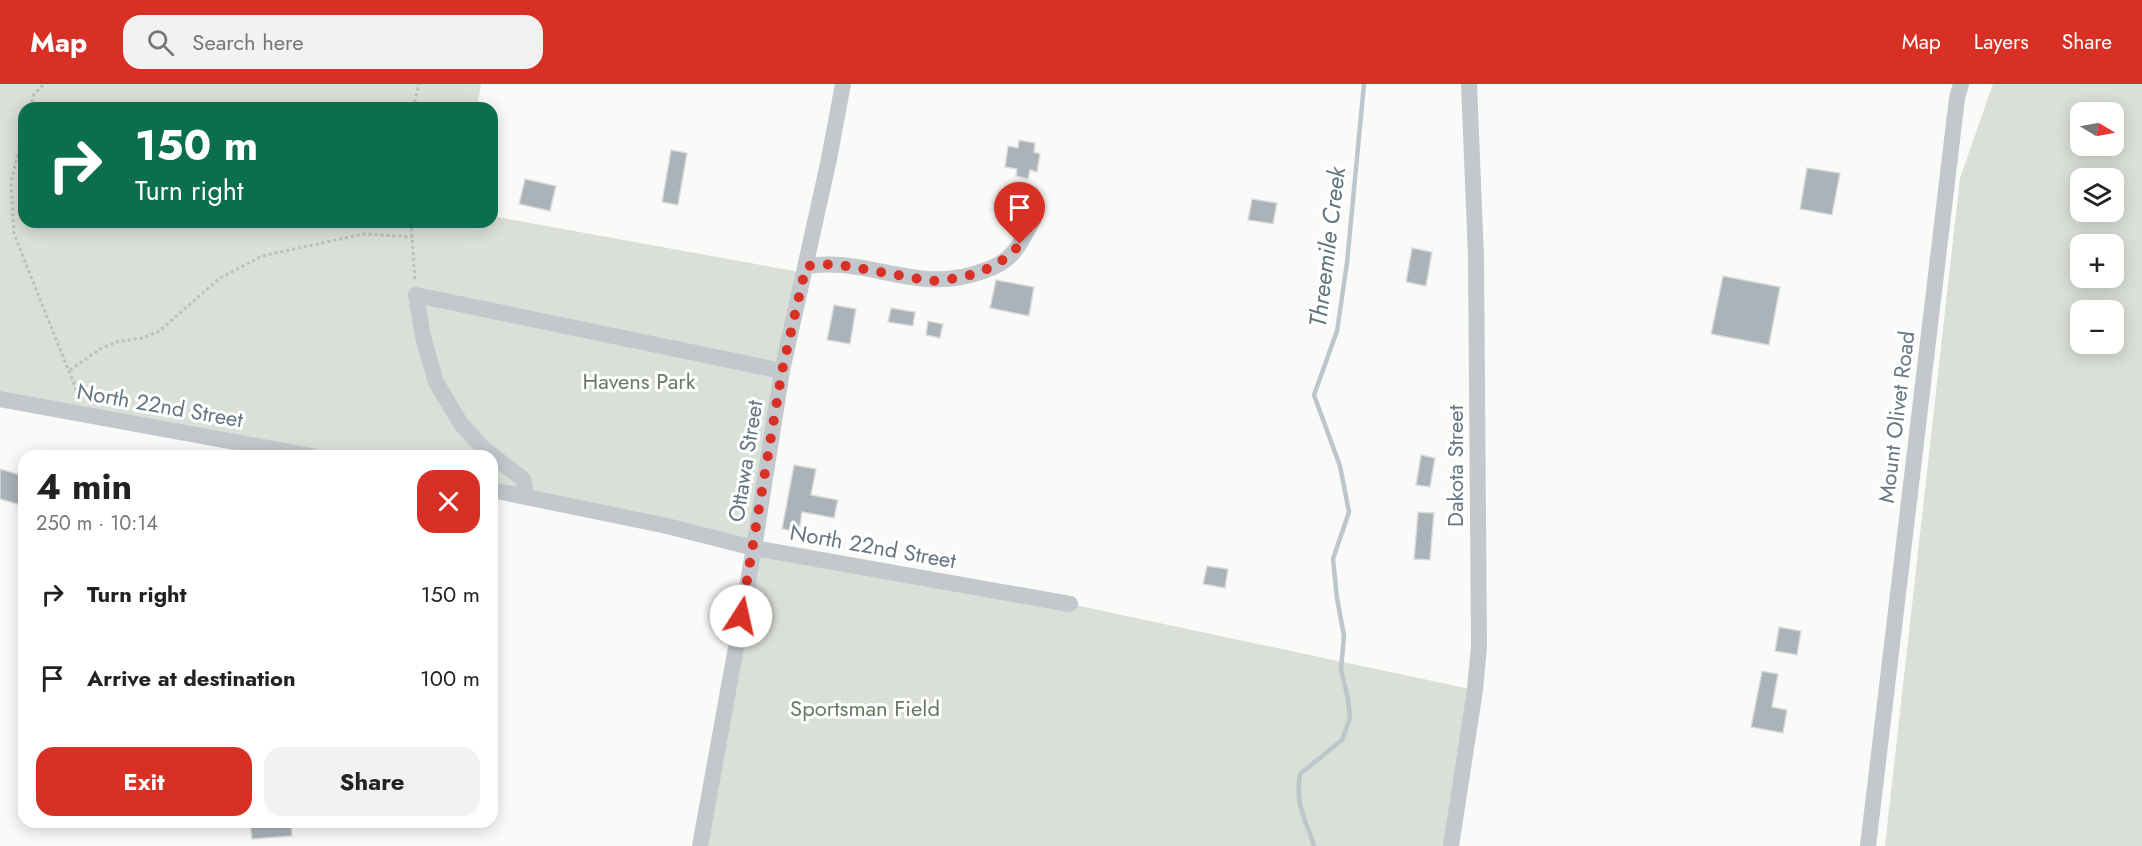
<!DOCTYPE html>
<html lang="en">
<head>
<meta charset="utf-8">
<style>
  :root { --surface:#fff; --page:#f2f2f2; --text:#222; --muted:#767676; --accent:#d93025 }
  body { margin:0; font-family:Jost,sans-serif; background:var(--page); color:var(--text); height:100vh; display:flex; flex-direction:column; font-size:22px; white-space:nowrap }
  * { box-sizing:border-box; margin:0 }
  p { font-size:20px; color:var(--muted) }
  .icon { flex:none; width:33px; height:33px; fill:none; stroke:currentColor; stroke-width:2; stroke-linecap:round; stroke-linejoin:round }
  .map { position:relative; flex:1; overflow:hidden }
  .details { position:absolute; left:18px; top:366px; width:480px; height:378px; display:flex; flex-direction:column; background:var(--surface); border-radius:18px; box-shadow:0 3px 15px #0003 }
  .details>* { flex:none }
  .banner { position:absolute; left:18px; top:18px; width:480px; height:126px; border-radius:18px; box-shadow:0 3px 15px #0003; background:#0b6e4f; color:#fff; overflow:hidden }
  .needle { width:39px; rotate:100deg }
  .controls { position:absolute; left:2070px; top:18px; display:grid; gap:12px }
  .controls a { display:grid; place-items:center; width:54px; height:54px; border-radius:12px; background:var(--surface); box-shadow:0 3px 15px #0003; font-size:30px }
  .pin { position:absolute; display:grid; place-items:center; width:51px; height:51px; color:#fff; margin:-62px -26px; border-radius:50% 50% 50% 0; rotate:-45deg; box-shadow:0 0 6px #0007 }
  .pin .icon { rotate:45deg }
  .me { position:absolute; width:66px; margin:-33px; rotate:10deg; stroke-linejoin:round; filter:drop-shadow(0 0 4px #0008) }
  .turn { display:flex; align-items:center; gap:21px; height:126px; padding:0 18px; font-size:27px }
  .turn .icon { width:78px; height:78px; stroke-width:2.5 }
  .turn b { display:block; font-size:42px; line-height:51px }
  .round { display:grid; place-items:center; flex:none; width:63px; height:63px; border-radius:18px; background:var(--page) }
  .overview { display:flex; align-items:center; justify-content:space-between; height:102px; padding:0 18px }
  h1 { font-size:36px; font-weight:700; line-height:45px }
  .cta { display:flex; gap:12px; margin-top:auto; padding:12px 18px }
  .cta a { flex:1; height:69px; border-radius:18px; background:var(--accent); color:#fff; font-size:24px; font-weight:700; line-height:69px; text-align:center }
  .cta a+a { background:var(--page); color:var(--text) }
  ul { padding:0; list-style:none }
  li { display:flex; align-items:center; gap:18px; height:84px; padding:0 18px }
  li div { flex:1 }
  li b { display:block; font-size:22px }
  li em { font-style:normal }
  header { display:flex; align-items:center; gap:36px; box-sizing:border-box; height:84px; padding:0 30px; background:var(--accent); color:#fff }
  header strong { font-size:28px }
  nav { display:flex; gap:33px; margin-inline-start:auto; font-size:21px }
  .search { width:420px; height:54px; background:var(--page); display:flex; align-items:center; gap:15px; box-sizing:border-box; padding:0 21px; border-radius:18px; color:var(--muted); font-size:22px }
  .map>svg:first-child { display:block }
</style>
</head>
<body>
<header>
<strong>Map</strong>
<div class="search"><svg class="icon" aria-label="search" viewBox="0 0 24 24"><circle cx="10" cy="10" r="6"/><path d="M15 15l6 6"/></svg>Search here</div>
<nav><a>Map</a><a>Layers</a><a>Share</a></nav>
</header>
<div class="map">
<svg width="2142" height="762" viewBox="0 0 2142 762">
  <rect width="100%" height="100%" fill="#fafaf8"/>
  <path fill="#dadfd7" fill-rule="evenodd" d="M0,0h481l-4,24h-453v114h468v-6l313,57 -51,274 316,57 405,86 -24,156h-751l53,-298 -261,-59v-33h-180l-312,-57z
    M1993,0h149v762h-257l75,-668zM2080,28h34v34h-34zM2080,94h34v34h-34zM2080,160h34v34h-34zM2080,226h34v34h-34z"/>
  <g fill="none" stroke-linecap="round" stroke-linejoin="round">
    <path stroke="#bbc7cb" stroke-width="4.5" d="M1314,762c-9,-30 -19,-39 -14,-72l42,-34 8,-22 -2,-19 -7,-30 3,-33 -7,-38 -4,-39 16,-47 -9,-46 -26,-71 23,-64 10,-68 17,-179"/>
  </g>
  <path fill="#aab3b9" stroke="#dcdcda" stroke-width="1.5" d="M1019,56l16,3 -1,9 6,2 -3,18 -7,-2 -2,9 -12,-3 1,-7 -12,-2 3,-21 10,2z
    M671,66l16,3 -9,52 -16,-3z
    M1807,84l33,5 -8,42 -32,-6z
    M525,95l31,7 -6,25 -31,-7z
    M1252,115l25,4 -4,21 -25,-4z
    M1412,164l20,4 -6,34 -20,-4z
    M1723,192l57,11 -11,58 -58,-11z
    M996,196l38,7 -5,29 -39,-8z
    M834,221l22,4 -6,35 -23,-4z
    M891,224l24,4 -2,14 -25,-4z
    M928,237l15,3 -3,14 -14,-3z
    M1421,371l14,3 -5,29 -14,-2z
    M794,381l22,4 -5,26 27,5 -4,18 -32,-6 -3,20 -17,-3z
    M0,385l24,7v30l-24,-7z
    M1418,428l16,1 -4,47 -16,-1z
    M1207,482l21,3 -3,19 -22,-4z
    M1779,543l22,4 -4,24 -22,-4z
    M1762,587l16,3 -6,33 15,3 -4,23 -32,-6z
    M250,738h41l1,14 -40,3z"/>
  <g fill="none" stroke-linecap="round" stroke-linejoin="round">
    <path stroke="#bbbfc2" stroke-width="3" stroke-dasharray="3 3" stroke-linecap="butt" d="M30,24l4,-14 10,-10
      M413,24l6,-24
      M24,47l-13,50 3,53 66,165
      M411,138l4,59
      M70,286l30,-21 16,-7 26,-4 16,-6 62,-54 42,-22 101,-22 49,3"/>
    <path stroke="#c3c8cc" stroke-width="16" d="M806,182c63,-10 112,30 177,5 10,-3 21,-9 28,-16 10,-10 15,-23 22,-35
      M0,315l312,57
      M492,406l175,36 87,22 316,56
      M524,412l1,-8 -2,-9 -39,-30 -23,-25 -25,-42 -13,-45 -7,-42 366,76
      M700,762l54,-298 28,-177 47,-212 14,-75
      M1451,762l24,-156 4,-43 -3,-390 -7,-173
      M1868,762l89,-748 4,-14"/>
  </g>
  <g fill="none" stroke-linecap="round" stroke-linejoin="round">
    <path stroke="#d93025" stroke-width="10" stroke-dasharray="0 18" d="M741,532l41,-245 24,-105 29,-2 96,17c34,-2 67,-10 89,-37"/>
  </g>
  <g text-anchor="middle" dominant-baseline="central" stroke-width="6" stroke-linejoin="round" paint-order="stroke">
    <g font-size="22" fill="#687a64" stroke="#fff">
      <text x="639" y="297">Havens Park</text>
      <text x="865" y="624">Sportsman Field</text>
    </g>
    <g font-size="22" fill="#657683" stroke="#fff">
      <text transform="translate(160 321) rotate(10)">North 22nd Street</text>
      <text transform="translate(1896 333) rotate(-83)">Mount Olivet Road</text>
      <text transform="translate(745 377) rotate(-81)">Ottawa Street</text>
      <text transform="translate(1455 382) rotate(-90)">Dakota Street</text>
      <text transform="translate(873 462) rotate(10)">North 22nd Street</text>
    </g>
    <g font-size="24" font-style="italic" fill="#60757c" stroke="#fff">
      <text transform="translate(1327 163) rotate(-83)">Threemile Creek</text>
    </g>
  </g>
</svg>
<div class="controls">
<a><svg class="needle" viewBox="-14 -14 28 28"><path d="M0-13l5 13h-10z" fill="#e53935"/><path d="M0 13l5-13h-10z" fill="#767676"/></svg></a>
<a><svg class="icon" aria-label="layers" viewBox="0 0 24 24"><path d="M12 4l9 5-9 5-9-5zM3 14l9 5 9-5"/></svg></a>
<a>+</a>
<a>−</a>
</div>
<div class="pin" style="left:1020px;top:160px;background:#d93025"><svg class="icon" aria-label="arrive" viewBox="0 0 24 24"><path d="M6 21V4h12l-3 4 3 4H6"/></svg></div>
<svg class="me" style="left:741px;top:532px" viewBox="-20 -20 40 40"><circle r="19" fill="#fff"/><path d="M0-13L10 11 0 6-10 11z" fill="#d93025"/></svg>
<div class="banner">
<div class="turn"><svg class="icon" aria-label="right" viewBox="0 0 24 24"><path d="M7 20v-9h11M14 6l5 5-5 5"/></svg><div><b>150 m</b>Turn right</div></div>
</div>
<section class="details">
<div class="overview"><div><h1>4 min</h1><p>250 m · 10:14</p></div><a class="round" style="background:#d93025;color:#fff"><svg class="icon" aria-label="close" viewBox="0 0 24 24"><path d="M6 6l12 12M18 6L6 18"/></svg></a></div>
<ul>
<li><svg class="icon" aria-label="right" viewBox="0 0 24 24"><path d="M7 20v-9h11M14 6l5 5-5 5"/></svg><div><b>Turn right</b></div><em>150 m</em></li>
<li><svg class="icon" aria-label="arrive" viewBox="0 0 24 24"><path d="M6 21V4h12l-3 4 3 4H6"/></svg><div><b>Arrive at destination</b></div><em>100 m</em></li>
</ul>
<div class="cta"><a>Exit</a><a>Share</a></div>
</section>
</div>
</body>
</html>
